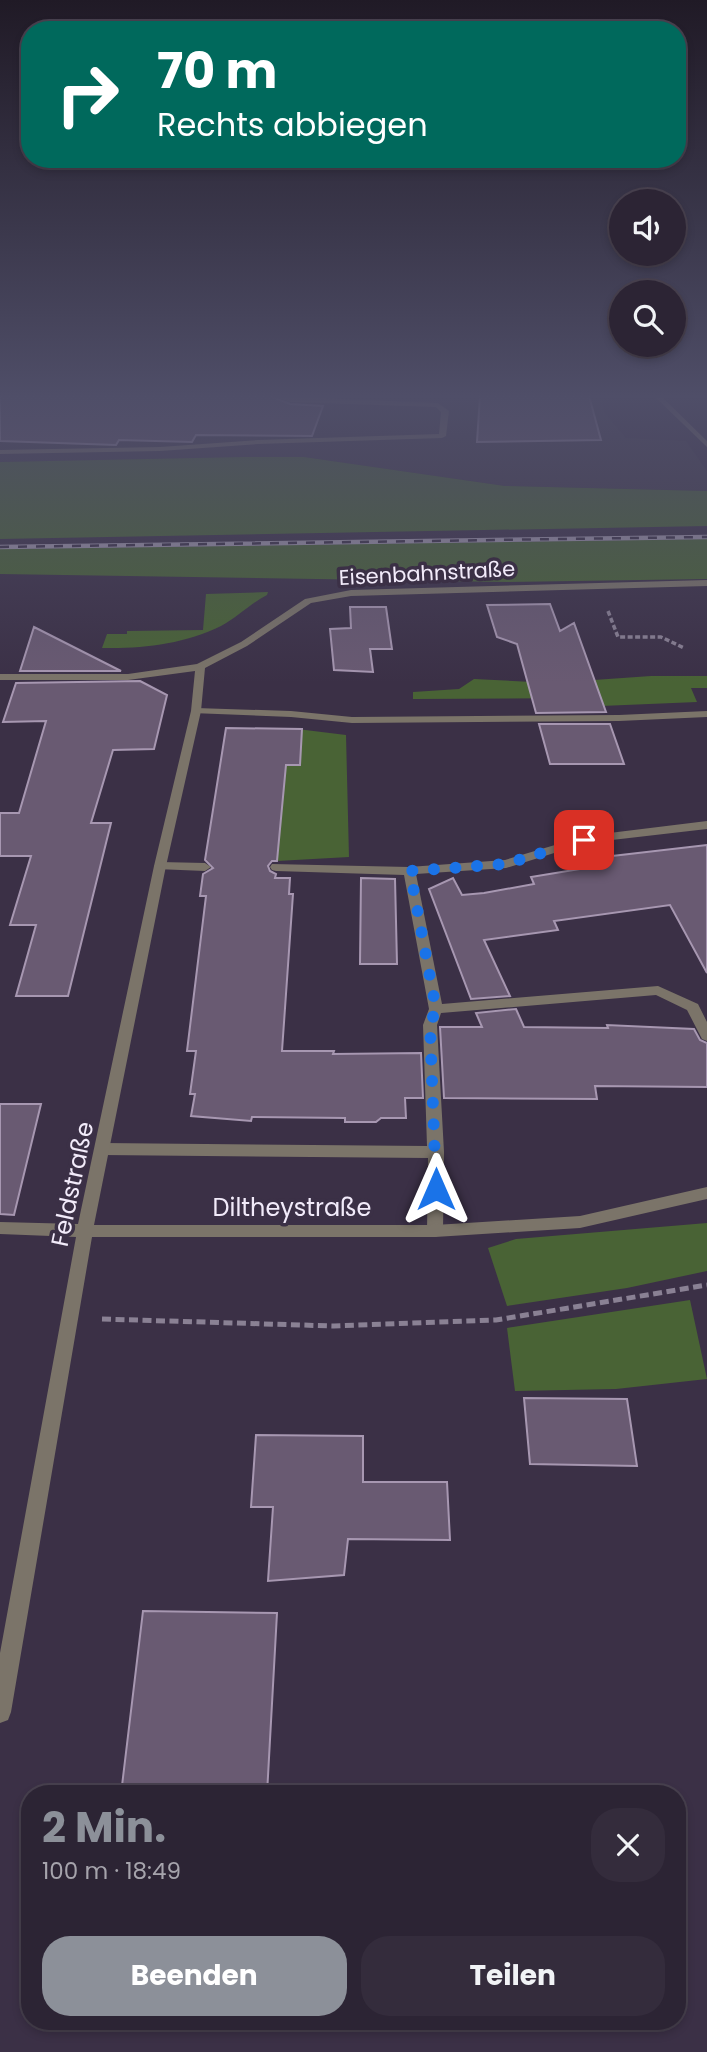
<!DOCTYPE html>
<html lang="de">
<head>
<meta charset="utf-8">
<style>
  :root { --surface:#2c2434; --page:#342c3c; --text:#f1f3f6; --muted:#a6a4ac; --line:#48414f; --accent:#8c9099 }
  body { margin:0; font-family:Poppins,sans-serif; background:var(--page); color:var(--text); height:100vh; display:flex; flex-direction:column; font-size:26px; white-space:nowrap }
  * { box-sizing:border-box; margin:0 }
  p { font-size:23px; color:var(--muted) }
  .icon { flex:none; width:38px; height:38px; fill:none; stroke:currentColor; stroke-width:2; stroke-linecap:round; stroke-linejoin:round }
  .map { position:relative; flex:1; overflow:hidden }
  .side { position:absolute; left:21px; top:1785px; width:665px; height:245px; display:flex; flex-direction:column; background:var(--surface); border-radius:28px; box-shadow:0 4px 10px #0003,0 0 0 2px var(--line) }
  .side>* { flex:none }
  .top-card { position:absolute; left:21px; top:21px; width:665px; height:147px; border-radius:28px; box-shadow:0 4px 10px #0003,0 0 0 2px var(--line); background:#00695c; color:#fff; overflow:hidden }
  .buttons { position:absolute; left:609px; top:189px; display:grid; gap:14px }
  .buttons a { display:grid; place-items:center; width:77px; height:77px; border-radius:50%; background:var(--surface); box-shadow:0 4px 10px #0003,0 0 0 2px var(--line); font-size:35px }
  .pin { position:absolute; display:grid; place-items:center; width:60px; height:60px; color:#fff; margin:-30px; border-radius:14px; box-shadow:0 4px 10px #0006 }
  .me { position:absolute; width:77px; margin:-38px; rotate:0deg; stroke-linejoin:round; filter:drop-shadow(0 0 5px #0008) }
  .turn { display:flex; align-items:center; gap:24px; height:147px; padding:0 21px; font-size:32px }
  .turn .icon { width:91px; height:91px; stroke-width:2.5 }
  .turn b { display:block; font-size:49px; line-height:60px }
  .round { display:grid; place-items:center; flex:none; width:74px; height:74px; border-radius:28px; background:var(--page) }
  .headline { display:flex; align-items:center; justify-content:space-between; height:119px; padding:0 21px }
  h1 { font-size:42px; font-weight:700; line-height:52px; color:var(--accent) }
  .cta { display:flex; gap:14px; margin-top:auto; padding:14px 21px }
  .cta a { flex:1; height:80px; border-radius:28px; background:var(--accent); color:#fff; font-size:28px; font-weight:700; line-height:80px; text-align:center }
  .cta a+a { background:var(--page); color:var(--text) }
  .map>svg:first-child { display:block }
</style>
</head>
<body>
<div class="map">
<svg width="707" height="2052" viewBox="0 0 707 2052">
  <rect width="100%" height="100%" fill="#3b3046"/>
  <path fill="#41394a" d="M0,396h601l3,16 22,26 60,3 21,30v20l-202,-5 -201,-29 -304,5z"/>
  <path fill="#496335" d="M245,457h59l201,29 202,5v35l-707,13v-77z
    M707,539v40l-201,3 -506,-8v-25z
    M268,592l-1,3c-16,8 -29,22 -46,31 -37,18 -79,23 -119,22l5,-14h20v-3l76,-1 3,-36z
    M651,676h56v12h-16l6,14 -96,4 -20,-8 -168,1v-7l46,-3 15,-10 77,4z
    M289,728l57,7 3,122 -72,4z
    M707,1223v48l-80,17 -120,18 -19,-58 28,-9z
    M690,1300l17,79 -91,10 -101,2 -8,-63z"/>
  <path fill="#695a72" stroke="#a797b1" stroke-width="2" d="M0,396h270l20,8 33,2 -11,30 -116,-1 -4,7 -73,-2 -3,5 -116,-4z
    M480,396h109l12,44 -124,2z
    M550,604l10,27 14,-8 32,89 -70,1 -19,-69 -20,-7 -10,-32z
    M350,607h36l6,42h-22l3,23 -39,-2 -4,-41 21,-1z
    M34,627l87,44h-101z
    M140,681l27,14 -13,54 -41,1 -22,73h20l-43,173h-52l20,-71h-26l21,-69h-31v-43h19l27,-92 -43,1 13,-39z
    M539,724h71l14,40h-74z
    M226,728l76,1 -2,36h-14l-9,96h-5l-4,5 2,5 6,3 -1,4h15l-1,16h4l-11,157h52l-1,3 88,-1 2,45h-18l1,20h-25l-5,4h-31v-4l-93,-1 -1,4 -60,-5 4,-22h-5l6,-43h-9l19,-155h-6l3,-22 10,-6 -8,-8z
    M707,845v128l-37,-68 -116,16 4,9 -74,10 26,56 -39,3 -42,-110 24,-11 9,17 22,-2 50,-9 -3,-7 67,-11 -4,-6 18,-4z
    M361,878l34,1 2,85h-37z
    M516,1009l8,18 84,1 -1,-3 87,4 6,11 7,3v44l-112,-1 2,13 -153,-1 -4,-71h42l-6,-14z
    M0,1104h41l-27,111 -14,-1z
    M524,1398l103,1 10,67 -107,-2z
    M256,1435l107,1v46h84l3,58 -102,-1 -4,36 -76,6 5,-74h-22z
    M143,1611l134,2 -10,181h-146z"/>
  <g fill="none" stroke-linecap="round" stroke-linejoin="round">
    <path stroke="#8a8194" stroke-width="3.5" stroke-dasharray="5 2.5" stroke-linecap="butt" d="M608,611l10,26h43l23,11"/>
    <path stroke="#8a8194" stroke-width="5" stroke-dasharray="9 4.5" stroke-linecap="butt" d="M102,1319l232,7 162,-6 211,-35"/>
    <path fill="#7b7469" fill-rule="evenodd" d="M272,396l166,7 11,8 -3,25 -4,2 -184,6 -98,7 -160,3v-4l160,-3 98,-7 181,-6 2,-22 -5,-5 -145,-5z
      M196,708l95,3 61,6 267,-2 88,-4v6l-88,4 -267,2 -61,-6 -99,-4v-4z
      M707,821v8l-121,14 -80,25 -90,6 26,130 216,-18 40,18 9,18v19l-5,-2 -15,-29 -31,-15 -215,18 -4,12 7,127 -1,79 -2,4 -6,2 -6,-2 -2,-4 1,-73 -325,-3 -5,-2 -3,-4 3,-4 5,-2 324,3 -4,-121 6,-16 -25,-134 -128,-4 -4,-1 -2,-3 2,-3 137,3 96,-7 80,-24z
      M160,862l45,1 6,4 -6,4 -49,-2 -2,-3z"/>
    <path fill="#7b7469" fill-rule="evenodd" d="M654,396h7l46,45v6z
      M707,580v6l-356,10 -40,7 -64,43 -42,22 -4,43 -35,155 -72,359h341l145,-9 127,-29v12l-127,29 -145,9h-343l-81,475 -3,8 -8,3v-70l76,-416 -76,-3v-12l78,2 76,-358 37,-155 4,-40 -67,9h-128v-6h128l69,-10 44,-22 64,-43 46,-9z"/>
    <defs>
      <path id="rail" d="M0,547l707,-10"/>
    </defs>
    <use href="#rail" stroke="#a198ab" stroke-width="4.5"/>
    <use href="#rail" stroke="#3b3046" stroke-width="2.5" stroke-dasharray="9" stroke-linecap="butt"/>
  </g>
  <linearGradient id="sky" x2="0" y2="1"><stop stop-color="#201a26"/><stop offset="0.58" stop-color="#4f4e68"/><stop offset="1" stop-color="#4f4e68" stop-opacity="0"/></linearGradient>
  <rect width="707" height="683" fill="url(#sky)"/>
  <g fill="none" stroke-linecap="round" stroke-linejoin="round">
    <path stroke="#1a73e8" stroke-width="12" stroke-dasharray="0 21.6" d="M436,1189l-6,-164 6,-16 -26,-138 96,-7 78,-24"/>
  </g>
  <g text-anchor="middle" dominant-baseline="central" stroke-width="7" stroke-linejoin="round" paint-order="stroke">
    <g font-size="21" fill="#f2ebfa" stroke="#3b3046">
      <text transform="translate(427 573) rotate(-3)">Eisenbahnstraße</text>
    </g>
    <g font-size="24" fill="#f2ebfa" stroke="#3b3046">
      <text transform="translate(72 1184) rotate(-78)">Feldstraße</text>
      <text x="292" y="1207">Diltheystraße</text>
    </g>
  </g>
</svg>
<div class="buttons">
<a><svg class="icon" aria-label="sound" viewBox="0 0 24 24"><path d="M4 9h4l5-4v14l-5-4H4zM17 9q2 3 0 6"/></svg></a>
<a><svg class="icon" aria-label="search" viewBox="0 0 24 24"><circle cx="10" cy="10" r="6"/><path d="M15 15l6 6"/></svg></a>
</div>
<div class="pin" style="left:584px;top:840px;background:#d93025"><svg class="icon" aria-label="arrive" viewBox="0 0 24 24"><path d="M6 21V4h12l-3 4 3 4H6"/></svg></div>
<svg class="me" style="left:436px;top:1189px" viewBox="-20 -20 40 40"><path d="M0-17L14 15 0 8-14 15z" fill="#1a73e8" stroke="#fff" stroke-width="4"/></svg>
<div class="top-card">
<div class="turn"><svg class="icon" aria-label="right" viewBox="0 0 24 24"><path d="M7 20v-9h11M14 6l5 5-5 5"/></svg><div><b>70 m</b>Rechts abbiegen</div></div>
</div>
<section class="side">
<div class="headline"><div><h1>2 Min.</h1><p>100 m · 18:49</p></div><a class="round"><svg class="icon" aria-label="close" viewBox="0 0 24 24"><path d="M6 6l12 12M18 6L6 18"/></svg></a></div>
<div class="cta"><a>Beenden</a><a>Teilen</a></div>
</section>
</div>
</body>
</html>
